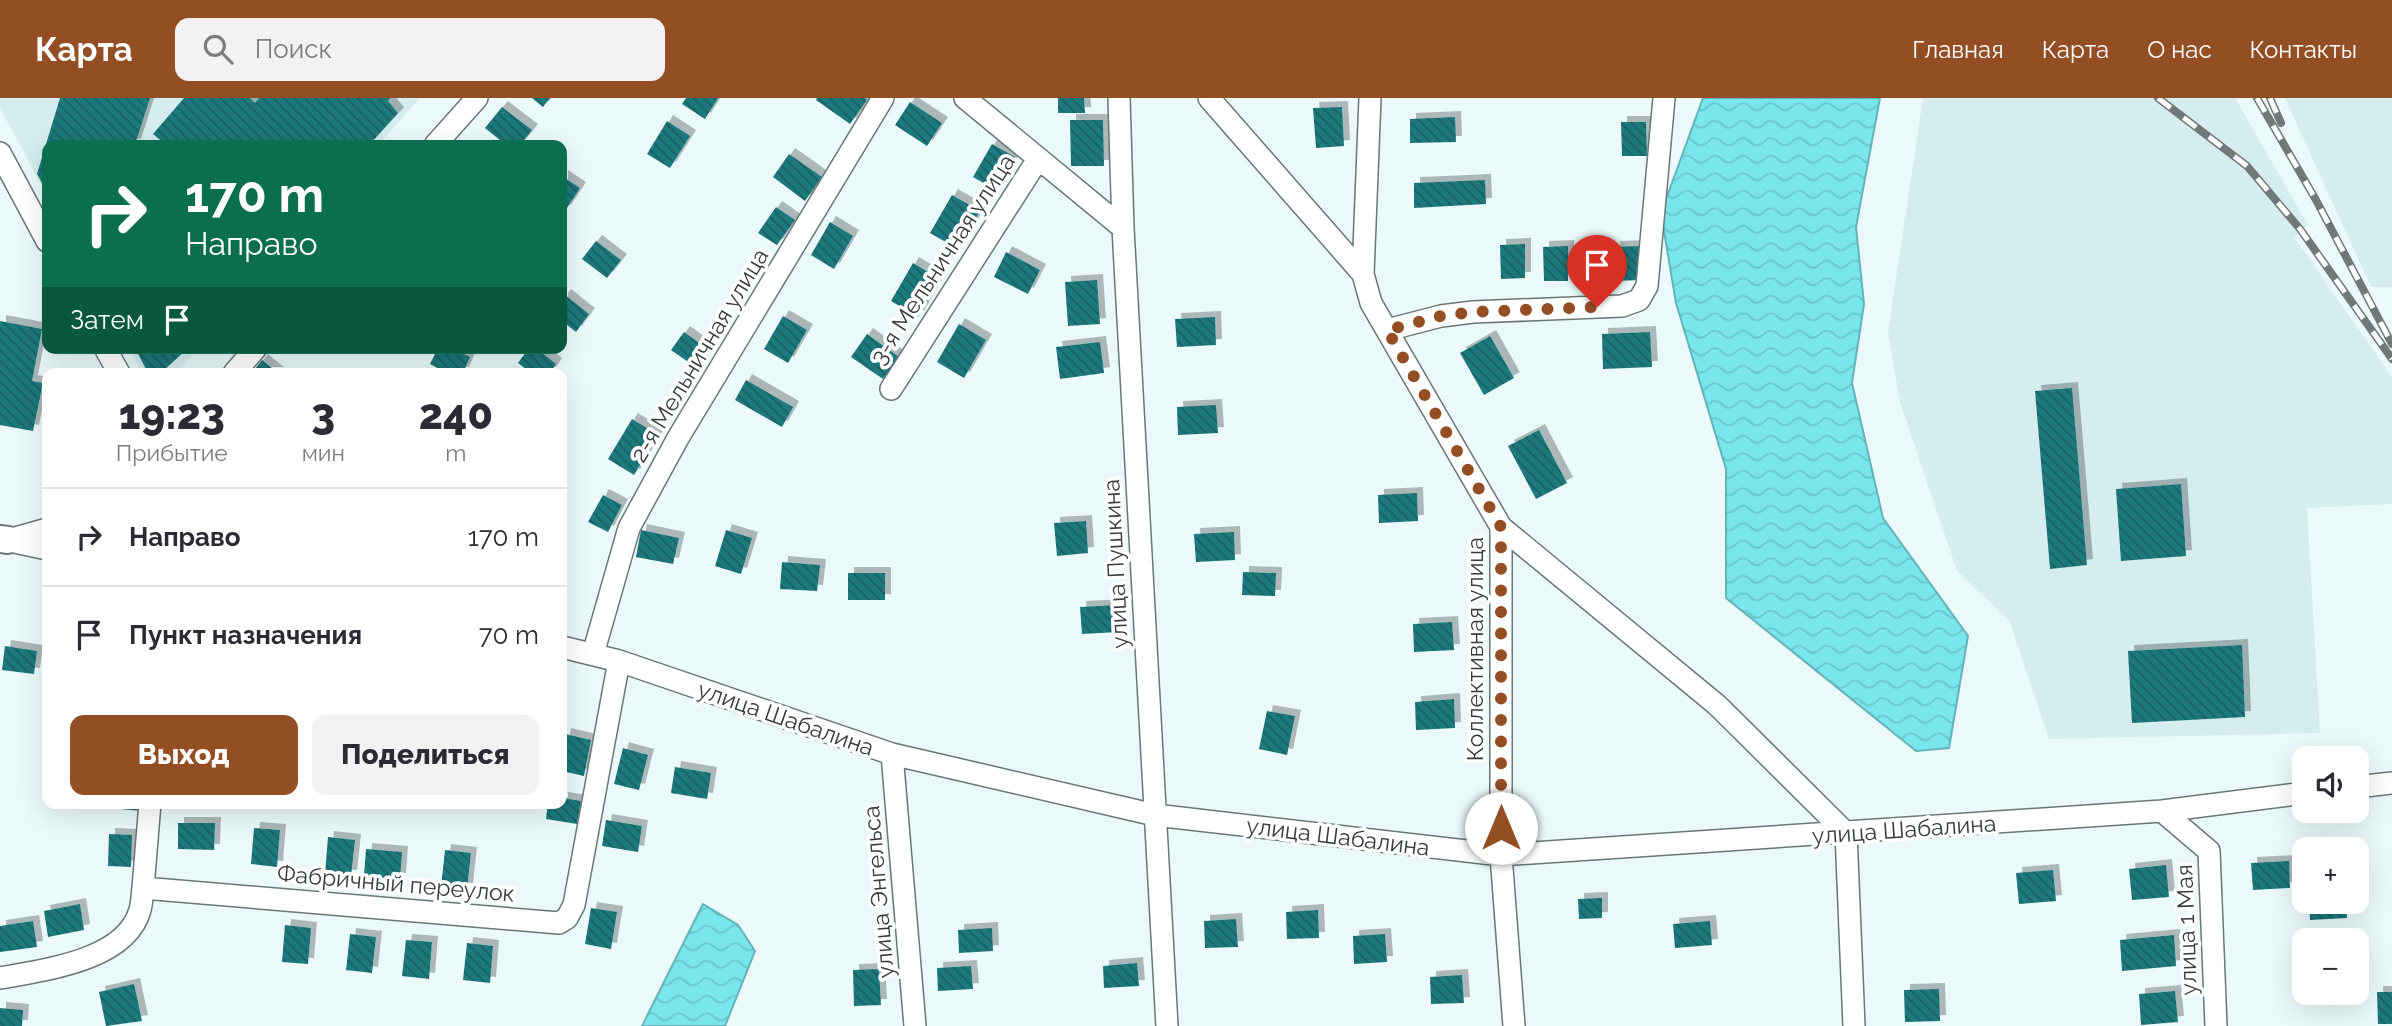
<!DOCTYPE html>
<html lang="ru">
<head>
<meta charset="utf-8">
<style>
  :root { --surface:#fff; --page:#f2f2f3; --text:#2b2b33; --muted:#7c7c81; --line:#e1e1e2; --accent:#934e24 }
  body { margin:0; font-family:Raleway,sans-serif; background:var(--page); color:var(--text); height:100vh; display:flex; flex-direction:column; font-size:26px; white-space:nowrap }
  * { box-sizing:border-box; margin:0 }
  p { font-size:23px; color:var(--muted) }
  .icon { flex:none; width:38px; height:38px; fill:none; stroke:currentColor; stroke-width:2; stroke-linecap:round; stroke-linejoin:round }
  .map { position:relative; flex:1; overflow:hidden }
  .drawer { position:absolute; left:42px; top:270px; width:525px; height:441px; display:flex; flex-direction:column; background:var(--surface); border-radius:14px; box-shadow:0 7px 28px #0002 }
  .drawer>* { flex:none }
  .hud { position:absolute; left:42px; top:42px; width:525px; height:214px; border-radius:14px; box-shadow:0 7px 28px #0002; background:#0b6e4f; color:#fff; overflow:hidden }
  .controls { position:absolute; left:2292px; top:648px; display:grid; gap:14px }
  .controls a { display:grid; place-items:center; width:77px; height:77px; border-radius:14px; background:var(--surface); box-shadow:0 7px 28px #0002; font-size:35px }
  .pin { position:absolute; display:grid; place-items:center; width:60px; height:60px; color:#fff; margin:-72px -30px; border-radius:50% 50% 50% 0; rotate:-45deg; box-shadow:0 0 7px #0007 }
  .pin .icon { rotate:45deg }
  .me { position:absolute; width:77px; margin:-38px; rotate:0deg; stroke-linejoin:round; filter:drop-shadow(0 0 5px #0008) }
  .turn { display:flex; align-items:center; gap:24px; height:147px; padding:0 28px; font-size:32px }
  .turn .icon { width:91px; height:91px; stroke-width:2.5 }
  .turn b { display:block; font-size:49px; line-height:60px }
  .then { display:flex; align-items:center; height:66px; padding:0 28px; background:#0003; gap:14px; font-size:26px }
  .eta { display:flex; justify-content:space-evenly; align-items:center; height:119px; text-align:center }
  .eta b { font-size:42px; font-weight:800; line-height:49px }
  .cta { display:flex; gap:14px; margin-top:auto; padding:14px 28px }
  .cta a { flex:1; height:80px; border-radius:14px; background:var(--accent); color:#fff; font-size:28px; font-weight:800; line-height:80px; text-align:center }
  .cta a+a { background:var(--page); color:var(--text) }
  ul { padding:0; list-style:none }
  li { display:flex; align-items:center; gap:21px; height:98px; padding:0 28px; border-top:2px solid var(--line) }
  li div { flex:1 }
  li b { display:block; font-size:26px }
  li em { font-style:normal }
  header { display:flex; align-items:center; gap:42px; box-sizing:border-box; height:98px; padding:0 35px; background:var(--accent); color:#fff }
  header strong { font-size:33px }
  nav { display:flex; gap:38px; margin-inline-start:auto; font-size:24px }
  .search { width:490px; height:63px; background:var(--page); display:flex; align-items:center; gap:18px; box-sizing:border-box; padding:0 24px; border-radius:14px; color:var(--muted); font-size:26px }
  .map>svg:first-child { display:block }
</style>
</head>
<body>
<header>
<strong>Карта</strong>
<div class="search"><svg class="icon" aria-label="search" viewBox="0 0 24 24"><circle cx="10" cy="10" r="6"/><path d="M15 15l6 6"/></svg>Поиск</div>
<nav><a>Главная</a><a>Карта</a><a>О нас</a><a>Контакты</a></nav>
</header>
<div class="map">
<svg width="2392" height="928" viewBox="0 0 2392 928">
  <defs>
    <pattern id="water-waves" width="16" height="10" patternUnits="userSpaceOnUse" patternTransform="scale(1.75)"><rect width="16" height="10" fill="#78e6ec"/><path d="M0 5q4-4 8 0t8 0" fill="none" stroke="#68c6cb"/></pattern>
    <pattern id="building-back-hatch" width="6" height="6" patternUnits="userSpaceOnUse" patternTransform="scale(1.75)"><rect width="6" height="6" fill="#1e797d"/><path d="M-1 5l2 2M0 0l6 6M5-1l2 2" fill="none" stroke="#1a5f62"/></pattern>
    <filter id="shadow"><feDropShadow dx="6" dy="-6" stdDeviation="0" flood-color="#0004"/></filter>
  </defs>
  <rect width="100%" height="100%" fill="#ebf9fa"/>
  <path fill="#d5edee" d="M0,0h420l-42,47h-331v51l-47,-88z
    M1923,0h312l73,127 -14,12 98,140v127l-85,4 13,225 -271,6 -40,-119 -52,-49 -57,-169 -12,-70z
    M2285,0h107v189h-21z
    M129,250h69l-21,25h-35z"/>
  <path fill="url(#water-waves)" stroke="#64b3b7" stroke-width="2" d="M1703,0h177l-24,129 8,77 -12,79 31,135 85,118 -19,112 -33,3 -190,-153v-129l-50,-166 -15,-90z
    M703,806l35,21 17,26 -30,75h-83z"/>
  <path fill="url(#building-back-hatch)" filter="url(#shadow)" d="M60,0h90l-15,47h-88v47l-10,-18z
    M184,0h66l5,5 4,-5h131l-2,3 10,12 -29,32h-203l-13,-11z
    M532,0h18l-7,9z
    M686,0h32l-13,21 -23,-15z
    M817,0h48l2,2 -17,24 -34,-24z
    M1058,0h26l1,15h-27z
    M910,4l32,21 -15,23 -32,-21z
    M502,9l30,23 -12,15h-14l-21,-17z
    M1342,9l2,39 -28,2 -3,-40z
    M1455,19l1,25 -46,1v-24z
    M1070,22h33l1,46h-33z
    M667,23l23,15 -20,32 -23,-14z
    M1621,24h25l1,34h-25z
    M992,46l23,13 -19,33 -23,-13z
    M789,56l33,23 -17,24 -32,-24z
    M562,78l18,12 -15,23 -3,-2z
    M1485,82l1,24 -72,4v-25z
    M952,97l28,16 -22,38 -28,-16z
    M776,109l19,13 -18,25 -19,-12z
    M830,124l23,14 -19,33 -23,-14z
    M596,143l25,19 -14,18 -25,-19z
    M1525,146v34l-24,1 -1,-34z
    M1568,148v35h-24l-1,-34z
    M1639,148l1,34 -25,1 -1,-34z
    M1579,149h25l1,34 -25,1z
    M1006,154l34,18 -12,24 -34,-17z
    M913,165l27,16 -22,38 -27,-16z
    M1097,182l3,44 -32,2 -3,-44z
    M565,197l24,19 -13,18 -14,-11v-22z
    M783,218l24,14 -19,33 -24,-14z
    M1215,219l1,28 -39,2 -2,-28z
    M0,223l42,8 -10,52 11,2 -10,48 -33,-6z
    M959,226l27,16 -22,38 -27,-16z
    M684,234l25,18 -12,18 -26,-18z
    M1650,234l2,35 -49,2 -1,-35z
    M867,236l32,23 -16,22 -32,-22z
    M1490,238l24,42 -30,17 -24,-42z
    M1100,244l4,31 -44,6 -4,-32z
    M135,250h53l-27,25h-13z
    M438,250h13l19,9 -7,16h-16l-17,-9z
    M529,250h7l20,16 -6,9h-19l-13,-10z
    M262,262l16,13h-26z
    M746,282l47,27 -11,20 -47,-27z
    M2072,290l15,177 -37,4 -15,-178z
    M1216,307l2,28 -40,2 -1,-28z
    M632,321l26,16 -24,40 -26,-16z
    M1539,332l28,53 -31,16 -28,-53z
    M2181,386l5,72 -65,5 -5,-72z
    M1417,395l1,28 -39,2 -1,-28z
    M603,397l19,10 -14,27 -20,-10z
    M1086,423l2,32 -31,3 -3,-33z
    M641,432l38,8 -6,26 -37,-7z
    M726,432l26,8 -11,36 -26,-8z
    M1234,434l1,28 -39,2 -2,-28z
    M782,464l38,3 -3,26 -37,-2z
    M1243,474l33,1 -1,23 -33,-1z
    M848,475h37v27h-37z
    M1118,507l1,27 -37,2 -2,-27z
    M1452,524l2,28 -40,2 -1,-28z
    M2242,547l3,72 -113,6 -4,-72z
    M5,548l32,5 -3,23 -32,-4z
    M1454,601l1,29 -39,2 -1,-28z
    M1267,613l28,5 -8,39 -28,-6z
    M565,636l26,6 -7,36 -22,-5v-21z
    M623,650l25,7 -9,35 -25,-6z
    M675,669l36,6 -4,26 -36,-6z
    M562,700l19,3 -4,23 -31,-5 2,-16h14z
    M121,705h22l-1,8 -22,-2z
    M606,722l36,6 -4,26 -36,-6z
    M178,725h37l-1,27 -36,-1z
    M254,730l26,2 -3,37 -26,-3z
    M109,736l23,1 -1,32 -23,-1z
    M328,739l27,3 -4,36 -26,-2z
    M366,751l36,3 -2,27 -36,-3z
    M445,752l26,3 -4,36 -26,-2z
    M2289,763l1,27 -37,2 -2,-27z
    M2166,767l3,32 -37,3 -3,-31z
    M2053,772l3,31 -37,3 -3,-31z
    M1602,800v20l-23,1 -1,-20z
    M2309,803h37l1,17 -37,2z
    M80,806l4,26 -36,7 -4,-26z
    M591,810l26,4 -6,37 -26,-5z
    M1318,812l1,28 -32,1 -1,-27z
    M1236,821l2,28 -33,1 -1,-27z
    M33,823l4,26 -37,5v-26z
    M1710,823l2,24 -37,3 -2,-24z
    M285,827l26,3 -3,36 -26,-2z
    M992,830l1,23 -34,2 -1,-23z
    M350,836l26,3 -4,36 -26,-3z
    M1385,836l2,28 -33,2 -1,-28z
    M2174,837l2,31 -54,5 -2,-31z
    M406,842l26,2 -3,37 -27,-3z
    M467,845l26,3 -3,37 -27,-3z
    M1137,865l2,23 -35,2 -1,-22z
    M971,868l2,23 -35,2 -1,-23z
    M879,871l2,36 -27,1 -1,-36z
    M1462,877l2,28 -33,1 -1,-27z
    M134,886l8,37 -36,5 -7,-34z
    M1939,891l1,32 -35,1 -1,-32z
    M2175,893l3,31 -37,3 -2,-31z
    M2377,894h15v32h-14z
    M0,910l23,2 -1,16h-22z"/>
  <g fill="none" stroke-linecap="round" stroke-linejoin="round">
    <defs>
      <path id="minor" d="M965,0l158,130
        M1119,0l4,130 44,798
        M1209,0l154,176
        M1370,0l-7,176 8,29 130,224v328l13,171
        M435,47l42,-47
        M0,55l47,88
        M1387,232l54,-14 32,-4 149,-6 17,-6 8,-14 17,-188
        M105,250l14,25
        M234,275l22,-25
        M891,291l147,-230
        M1501,429l216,178 129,128 8,193
        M8,442l39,-11
        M10,443l37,8
        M562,549l57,14 273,93 263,61 346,40 661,-44 143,-18
        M593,556l36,-126 49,-90 205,-340
        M892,656l23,272
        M2357,689l35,-4
        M2162,713l47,40 7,175
        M143,790l7,-85
        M0,880c43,-8 126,-17 140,-68 2,-7 2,-15 3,-22l416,35 8,-5 7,-13 45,-244"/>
      <path id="tertiary" d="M0,441l8,1"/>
    </defs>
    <use href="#minor" stroke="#6a7777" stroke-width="24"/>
    <use href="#tertiary" stroke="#6a7777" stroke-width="30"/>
    <use href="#minor" stroke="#fff" stroke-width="21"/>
    <use href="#tertiary" stroke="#fff" stroke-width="26"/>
    <defs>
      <path id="rail" d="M2158,0l89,68 53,63 92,130
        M2257,0l59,102 76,144
        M2270,0l11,25"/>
    </defs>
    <use href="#rail" stroke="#707878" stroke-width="8"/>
    <use href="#rail" stroke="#fff" stroke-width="5" stroke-dasharray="16" stroke-linecap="butt"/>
  </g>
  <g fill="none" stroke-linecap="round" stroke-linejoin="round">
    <path stroke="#934e24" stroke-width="12" stroke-dasharray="0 21.6" d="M1501,730v-301l-114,-197 54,-14 32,-4 124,-5"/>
  </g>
  <g text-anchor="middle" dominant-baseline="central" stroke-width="7" stroke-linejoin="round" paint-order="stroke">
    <g font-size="23" fill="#373c3c" stroke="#fff">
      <text transform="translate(942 161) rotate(-57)">3-я Мельничная улица</text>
      <text transform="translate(699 257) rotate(-59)">2-я Мельничная улица</text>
      <text transform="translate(1115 466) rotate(-93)">улица Пушкина</text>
      <text transform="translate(1474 551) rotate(-90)">Коллективная улица</text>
      <text transform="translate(786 620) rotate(19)">улица Шабалина</text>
      <text transform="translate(1904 731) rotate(-4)">улица Шабалина</text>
      <text transform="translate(1338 738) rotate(7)">улица Шабалина</text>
      <text transform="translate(396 785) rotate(5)">Фабричный переулок</text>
      <text transform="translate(878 794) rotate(-95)">улица Энгельса</text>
      <text transform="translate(2186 832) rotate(-92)">улица 1 Мая</text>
    </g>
  </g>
</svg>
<div class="controls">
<a><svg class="icon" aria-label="sound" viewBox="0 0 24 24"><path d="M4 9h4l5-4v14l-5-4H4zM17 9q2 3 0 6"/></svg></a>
<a>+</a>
<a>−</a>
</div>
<div class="pin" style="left:1597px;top:209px;background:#d93025"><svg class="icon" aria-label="arrive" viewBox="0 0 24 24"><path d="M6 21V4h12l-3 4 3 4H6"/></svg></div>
<svg class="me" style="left:1501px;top:730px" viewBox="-20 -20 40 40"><circle r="19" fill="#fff"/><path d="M0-13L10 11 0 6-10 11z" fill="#934e24"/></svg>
<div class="hud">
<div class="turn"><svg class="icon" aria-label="right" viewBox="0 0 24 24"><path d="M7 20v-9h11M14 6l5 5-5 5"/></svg><div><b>170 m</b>Направо</div></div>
<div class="then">Затем<svg class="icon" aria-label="arrive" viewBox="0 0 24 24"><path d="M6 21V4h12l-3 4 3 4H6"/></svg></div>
</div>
<section class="drawer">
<div class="eta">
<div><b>19:23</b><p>Прибытие</p></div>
<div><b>3</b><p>мин</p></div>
<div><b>240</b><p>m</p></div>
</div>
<ul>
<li><svg class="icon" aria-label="right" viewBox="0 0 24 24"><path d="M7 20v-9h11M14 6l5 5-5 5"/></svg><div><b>Направо</b></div><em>170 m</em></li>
<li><svg class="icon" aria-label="arrive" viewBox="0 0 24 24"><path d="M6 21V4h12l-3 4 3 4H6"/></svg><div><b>Пункт назначения</b></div><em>70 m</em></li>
</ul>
<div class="cta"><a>Выход</a><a>Поделиться</a></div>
</section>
</div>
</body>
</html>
